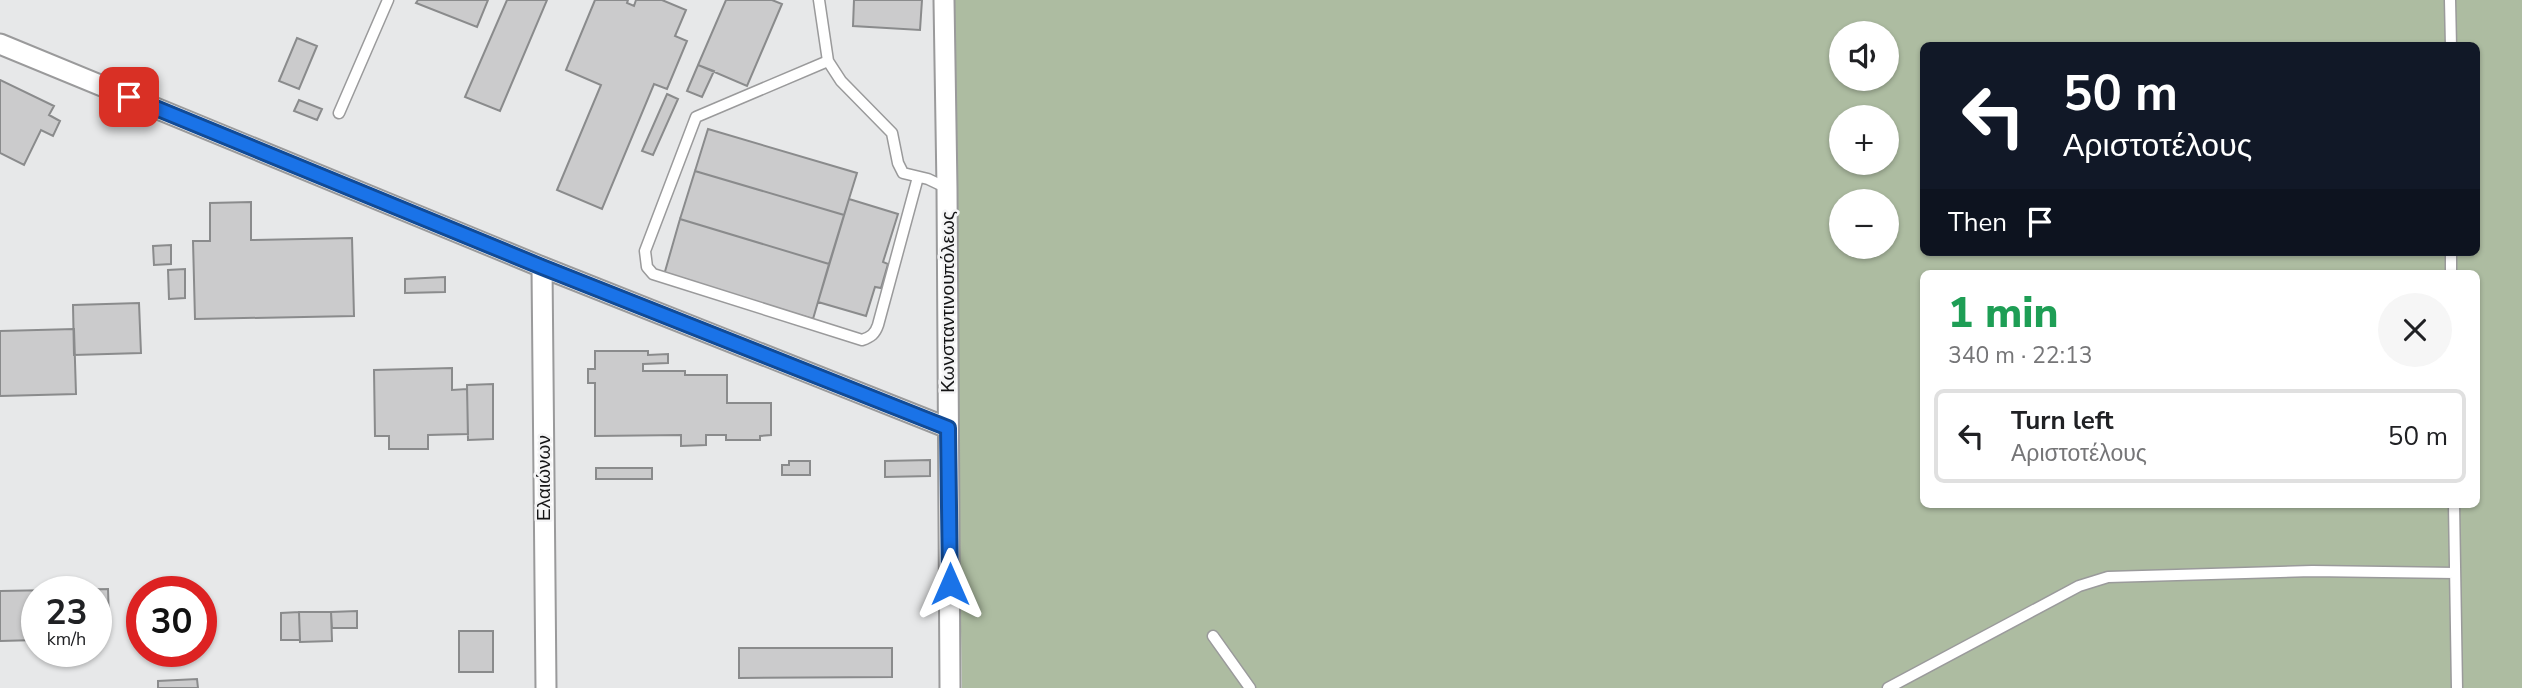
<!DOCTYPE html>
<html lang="en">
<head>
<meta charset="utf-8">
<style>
  :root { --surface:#fff; --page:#f6f6f6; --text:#202124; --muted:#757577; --line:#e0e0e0 }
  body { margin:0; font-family:"Nunito Sans",sans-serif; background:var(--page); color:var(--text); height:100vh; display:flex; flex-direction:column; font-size:26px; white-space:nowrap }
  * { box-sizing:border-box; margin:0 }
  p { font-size:23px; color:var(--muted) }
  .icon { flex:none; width:38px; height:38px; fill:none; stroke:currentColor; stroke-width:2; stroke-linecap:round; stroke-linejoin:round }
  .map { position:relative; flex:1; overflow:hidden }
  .drawer { position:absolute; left:1920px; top:270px; width:560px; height:238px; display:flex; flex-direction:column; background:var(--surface); border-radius:10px; box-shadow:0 2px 5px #0004 }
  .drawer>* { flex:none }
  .guide { position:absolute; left:1920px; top:42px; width:560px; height:214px; border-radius:10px; box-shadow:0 2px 5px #0004; background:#111827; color:#fff; overflow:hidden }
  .fabs { position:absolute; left:1829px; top:21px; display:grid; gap:14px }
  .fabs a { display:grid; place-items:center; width:70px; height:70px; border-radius:50%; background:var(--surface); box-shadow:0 2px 5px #0004; font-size:35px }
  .speed { position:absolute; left:21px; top:576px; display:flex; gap:14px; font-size:35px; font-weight:700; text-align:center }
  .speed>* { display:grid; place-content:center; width:91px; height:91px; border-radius:50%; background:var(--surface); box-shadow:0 2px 5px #0004; line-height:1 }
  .speed small { font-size:18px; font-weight:400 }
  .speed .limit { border:10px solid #d22; background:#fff; color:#111 }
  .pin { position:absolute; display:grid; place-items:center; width:60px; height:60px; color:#fff; margin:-30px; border-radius:14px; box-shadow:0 4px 10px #0006 }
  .me { position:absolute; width:77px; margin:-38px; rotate:0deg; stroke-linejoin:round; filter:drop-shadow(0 0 5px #0008) }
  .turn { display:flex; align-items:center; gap:24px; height:147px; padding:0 28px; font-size:32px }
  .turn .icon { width:91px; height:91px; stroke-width:2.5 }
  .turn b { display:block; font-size:49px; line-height:60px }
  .then { display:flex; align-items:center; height:66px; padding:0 28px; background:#0003; gap:14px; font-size:26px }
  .round { display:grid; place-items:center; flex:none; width:74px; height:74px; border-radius:37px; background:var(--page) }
  .headline { display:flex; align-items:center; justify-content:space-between; height:119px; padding:0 28px }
  h1 { font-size:42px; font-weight:800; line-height:52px; color:#1e9e55 }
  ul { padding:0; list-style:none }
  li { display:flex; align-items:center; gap:21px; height:94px; margin:0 14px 10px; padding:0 14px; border:4px solid var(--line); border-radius:10px }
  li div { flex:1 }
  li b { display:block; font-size:26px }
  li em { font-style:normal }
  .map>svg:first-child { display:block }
</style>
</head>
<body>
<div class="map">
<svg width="2522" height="688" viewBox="0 0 2522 688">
  <rect width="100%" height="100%" fill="#e7e8e9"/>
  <path fill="#adbca1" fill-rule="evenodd" d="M950,0h1572v688h-1560zM1841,33h45v46h-45zM1923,46h553v206h-553zM1841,117h45v46h-45zM1841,201h45v46h-45zM1923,273h553v231h-553z"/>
  <path fill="#cbcbcc" stroke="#8a8b8c" stroke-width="2" d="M418,0h70l-11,27 -61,-24z
    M507,0h40l-47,111 -35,-14z
    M595,0h33l-1,3 7,3 2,-6h26l24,10 -11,26 12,5 -20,48 -13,-5 -52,125 -45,-19 44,-105 -35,-15z
    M726,0h46l10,4 -35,82 -49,-21z
    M854,0h68l-2,30 -67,-4z
    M297,38l20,8 -18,43 -20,-8z
    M698,65l16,6 -12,26 -15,-6z
    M0,80l54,26 -5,9 11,6 -7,15 -12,-6 -17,35 -24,-12z
    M667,94l11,5 -25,56 -11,-4z
    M299,100l23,9 -5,11 -23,-9z
    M708,129l149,44 -13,42 -149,-44z
    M695,171l149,44 -15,49 -149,-45z
    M849,199l49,15 -15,48 5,2 -7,24 -6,-1 -9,29 -48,-14z
    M251,202v38l101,-2 2,78 -159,3 -2,-78h17v-38z
    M680,219l149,45 -16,55 -149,-44z
    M171,245v19l-17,1 -1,-19z
    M185,269v29l-16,1 -1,-29z
    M445,277v15l-40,1v-14z
    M139,303l2,50 -67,2 -1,-50z
    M74,329l2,65 -76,2v-65z
    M595,351h53v4l20,-1v9l-25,1v7h42v4h42v28h44v32l-11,1v4h-34v-5h-20v10l-25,1v-11l-86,1v-53h-7v-14h7z
    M452,368v22l15,-1 1,45 -40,1v14h-39v-13h-14l-1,-66z
    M493,384v55l-25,1 -1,-55z
    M930,460v16l-45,1v-16z
    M789,461h21v14h-28v-10h7z
    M596,468h56v11h-56z
    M108,589l1,31h-13v-28h-59v48l-37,1v-50z
    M357,611v17h-25l-1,-16z
    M299,612l1,28h-19v-27z
    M299,612h32l1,29 -32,1z
    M459,631h34v41h-34z
    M739,648h153v29l-153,1z
    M197,679l1,9h-40v-7z"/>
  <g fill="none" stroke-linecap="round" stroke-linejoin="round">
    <defs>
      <path id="service" d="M819,0l9,61 13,20 51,52 6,30 5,10 25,6 19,9
        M2450,0l1,46
        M828,61l-132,56 -51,134 2,16 6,7 209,66c9,-3 13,-6 16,-15l40,-148
        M339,113l49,-113
        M2451,273v-21
        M2454,504l3,184
        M1213,636l37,52
        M1888,688l191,-102 29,-9 204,-6 143,2"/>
      <path id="minor" d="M944,0l3,188 3,500
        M0,44l542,223 406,161
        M542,267l4,421"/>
    </defs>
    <use href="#service" stroke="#9a9a9b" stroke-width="13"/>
    <use href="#minor" stroke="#9a9a9b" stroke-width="23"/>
    <use href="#service" stroke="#fff" stroke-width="10"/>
    <use href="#minor" stroke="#fff" stroke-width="19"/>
  </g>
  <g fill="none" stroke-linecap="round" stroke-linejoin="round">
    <defs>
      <path id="route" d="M129,97l413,170 406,161 2,156"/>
    </defs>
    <use href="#route" stroke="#114b97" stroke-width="18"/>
    <use href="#route" stroke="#1a73e8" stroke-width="12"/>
  </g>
  <g text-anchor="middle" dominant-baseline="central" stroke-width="5" stroke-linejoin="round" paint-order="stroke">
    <g font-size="19" fill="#151516" stroke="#f5f5f6">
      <text transform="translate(948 302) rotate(-90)">Κωνσταντινουπόλεως</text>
      <text transform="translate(544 478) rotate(-90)">Ελαιώνων</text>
    </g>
  </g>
</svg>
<div class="fabs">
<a><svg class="icon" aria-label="sound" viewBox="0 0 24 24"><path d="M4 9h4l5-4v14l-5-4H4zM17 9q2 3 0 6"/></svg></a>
<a>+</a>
<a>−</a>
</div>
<div class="speed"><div>23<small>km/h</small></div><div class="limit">30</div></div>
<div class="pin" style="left:129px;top:97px;background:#d93025"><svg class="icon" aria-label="arrive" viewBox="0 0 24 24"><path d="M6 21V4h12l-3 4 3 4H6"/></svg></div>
<svg class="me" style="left:950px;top:584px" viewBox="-20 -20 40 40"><path d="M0-17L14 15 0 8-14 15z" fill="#1a73e8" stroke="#fff" stroke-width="4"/></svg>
<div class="guide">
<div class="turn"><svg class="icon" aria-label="left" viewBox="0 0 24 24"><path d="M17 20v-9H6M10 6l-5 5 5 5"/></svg><div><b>50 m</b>Αριστοτέλους</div></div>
<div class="then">Then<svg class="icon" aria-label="arrive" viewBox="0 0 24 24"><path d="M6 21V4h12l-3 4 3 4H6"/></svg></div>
</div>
<section class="drawer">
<div class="headline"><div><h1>1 min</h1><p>340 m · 22:13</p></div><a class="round"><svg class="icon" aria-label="close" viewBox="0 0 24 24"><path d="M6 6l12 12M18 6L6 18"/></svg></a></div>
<ul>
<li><svg class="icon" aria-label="left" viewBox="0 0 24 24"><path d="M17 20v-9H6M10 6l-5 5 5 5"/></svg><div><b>Turn left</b><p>Αριστοτέλους</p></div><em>50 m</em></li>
</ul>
</section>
</div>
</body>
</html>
